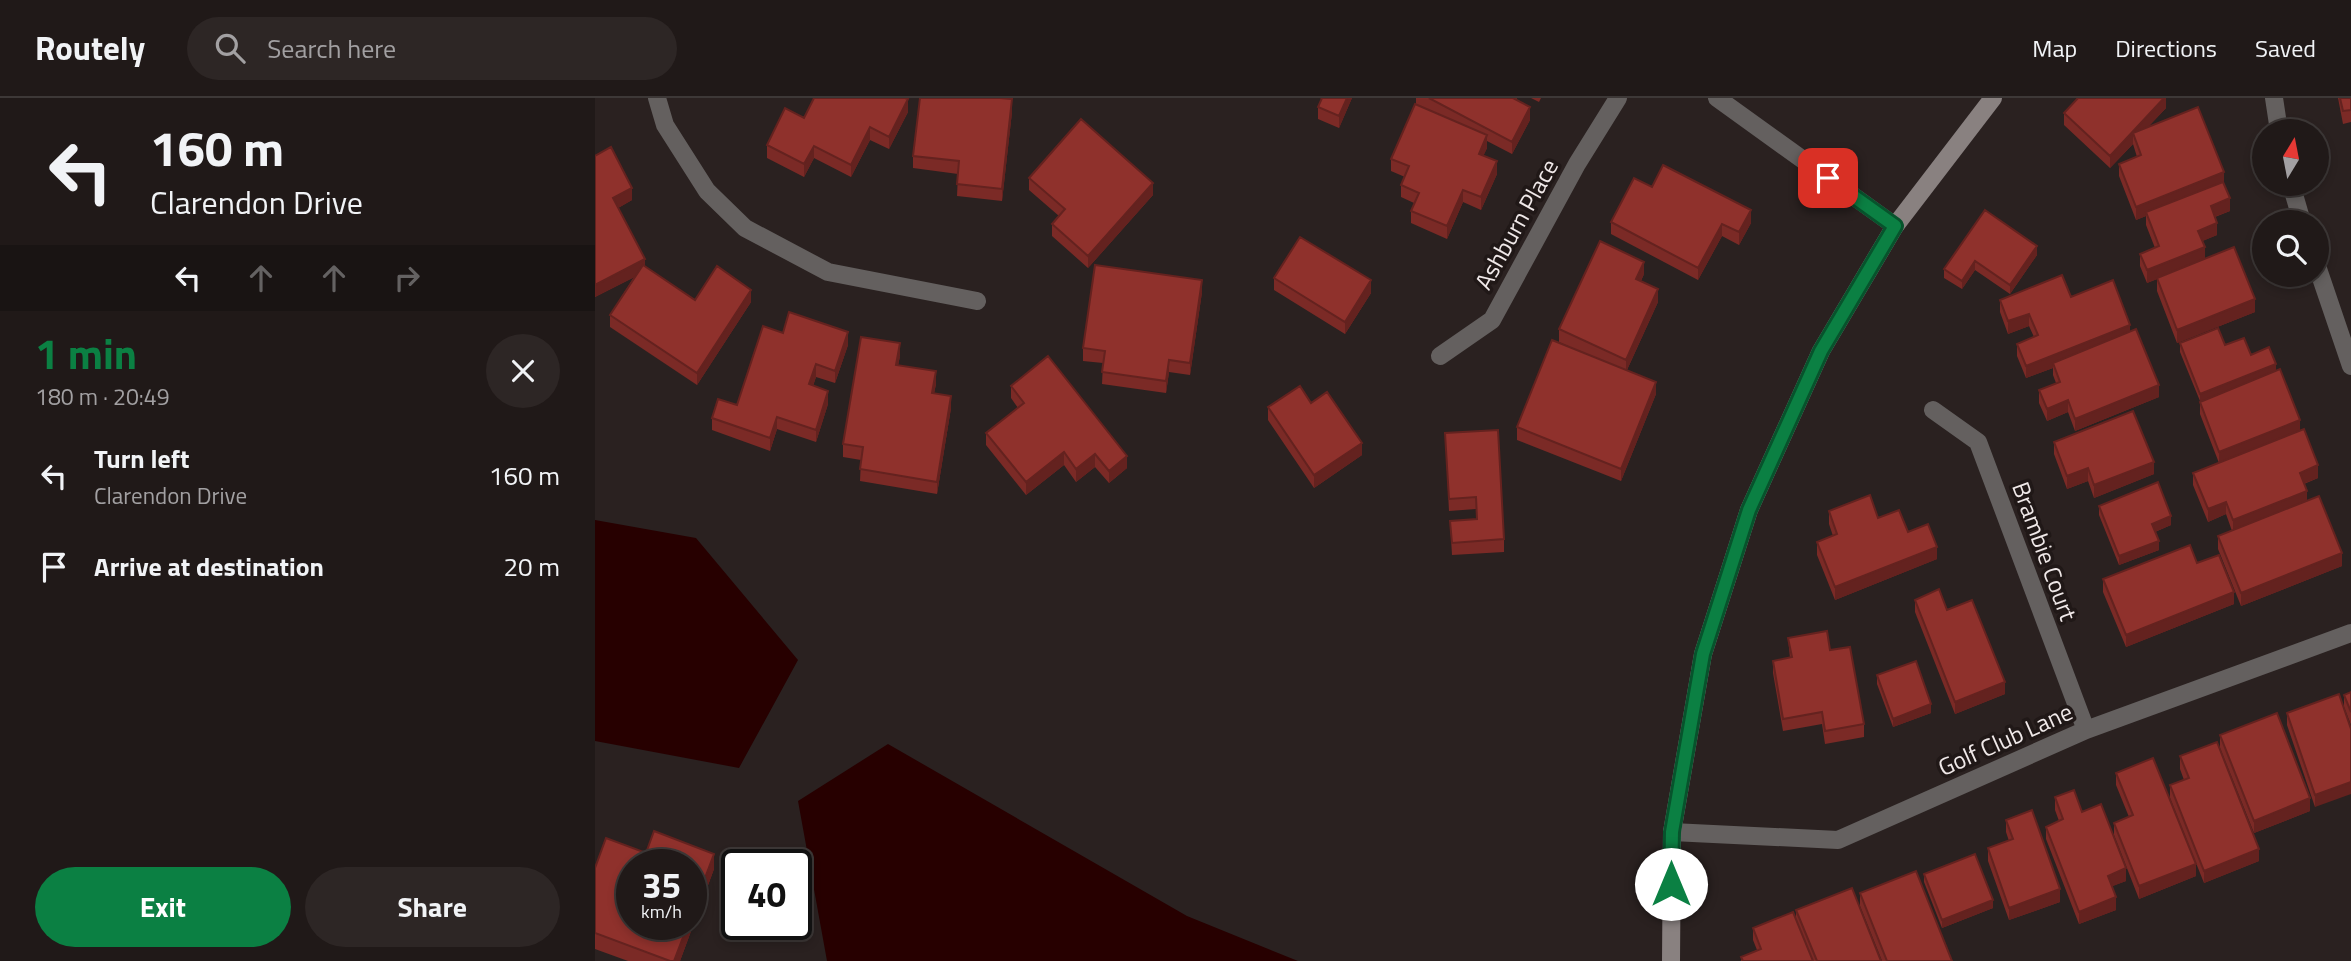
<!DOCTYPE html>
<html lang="en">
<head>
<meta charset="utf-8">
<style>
  :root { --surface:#201918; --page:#2d2625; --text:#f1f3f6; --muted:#a2a0a2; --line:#3d3837; --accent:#0b8043 }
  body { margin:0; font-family:"Titillium Web",sans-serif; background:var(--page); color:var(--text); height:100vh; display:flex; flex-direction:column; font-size:26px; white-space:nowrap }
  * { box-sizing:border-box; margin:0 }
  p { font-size:23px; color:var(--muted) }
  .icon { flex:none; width:38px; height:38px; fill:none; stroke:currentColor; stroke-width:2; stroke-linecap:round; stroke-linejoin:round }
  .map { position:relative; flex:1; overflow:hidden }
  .details { display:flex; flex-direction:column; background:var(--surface); width:595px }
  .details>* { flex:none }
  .banner { background:#201918; color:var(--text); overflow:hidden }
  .needle { width:46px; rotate:10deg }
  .fabs { position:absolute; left:1657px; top:21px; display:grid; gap:14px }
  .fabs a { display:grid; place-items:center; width:77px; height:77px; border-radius:50%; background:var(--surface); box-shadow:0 4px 10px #0003,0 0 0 2px var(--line); font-size:35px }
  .speed { position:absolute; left:21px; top:751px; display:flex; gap:14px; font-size:35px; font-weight:700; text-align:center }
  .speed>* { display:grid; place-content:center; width:91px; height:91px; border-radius:50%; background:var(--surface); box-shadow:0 4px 10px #0003,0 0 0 2px var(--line); line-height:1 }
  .speed small { font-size:18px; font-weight:400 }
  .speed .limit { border:4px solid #111; border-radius:10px; background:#fff; color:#111 }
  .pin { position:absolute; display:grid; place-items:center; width:60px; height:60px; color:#fff; margin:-30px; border-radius:14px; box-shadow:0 4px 10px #0006 }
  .me { position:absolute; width:77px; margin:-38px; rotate:0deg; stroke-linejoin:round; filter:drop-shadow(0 0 5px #0008) }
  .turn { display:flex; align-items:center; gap:24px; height:147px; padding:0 35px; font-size:32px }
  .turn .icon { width:91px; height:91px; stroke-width:2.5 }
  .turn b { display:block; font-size:49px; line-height:60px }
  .lanes { display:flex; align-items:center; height:66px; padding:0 35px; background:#0003; justify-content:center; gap:35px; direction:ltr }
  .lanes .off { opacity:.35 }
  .round { display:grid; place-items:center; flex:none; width:74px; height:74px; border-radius:37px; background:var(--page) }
  .overview { display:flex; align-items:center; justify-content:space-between; height:119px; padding:0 35px }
  h1 { font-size:42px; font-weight:700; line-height:52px; color:var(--accent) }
  .action { display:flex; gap:14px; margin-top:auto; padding:14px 35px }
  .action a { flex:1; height:80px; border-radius:42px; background:var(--accent); color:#fff; font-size:28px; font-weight:700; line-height:80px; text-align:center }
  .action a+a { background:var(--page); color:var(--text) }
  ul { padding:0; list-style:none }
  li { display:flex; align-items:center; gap:21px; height:91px; padding:0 35px }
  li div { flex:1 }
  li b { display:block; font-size:26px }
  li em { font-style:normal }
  header { display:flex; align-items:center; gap:42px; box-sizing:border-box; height:98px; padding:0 35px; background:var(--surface); border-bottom:2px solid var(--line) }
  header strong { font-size:33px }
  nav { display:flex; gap:38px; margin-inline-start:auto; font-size:24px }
  .search { width:490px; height:63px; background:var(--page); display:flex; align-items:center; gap:18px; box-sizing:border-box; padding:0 24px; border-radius:38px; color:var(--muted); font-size:26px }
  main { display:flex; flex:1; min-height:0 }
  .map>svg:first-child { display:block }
</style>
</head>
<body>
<header>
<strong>Routely</strong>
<div class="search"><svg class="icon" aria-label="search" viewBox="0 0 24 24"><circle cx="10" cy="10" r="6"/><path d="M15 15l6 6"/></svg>Search here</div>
<nav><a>Map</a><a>Directions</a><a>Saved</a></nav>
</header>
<main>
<section class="details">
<div class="banner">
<div class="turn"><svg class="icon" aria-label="left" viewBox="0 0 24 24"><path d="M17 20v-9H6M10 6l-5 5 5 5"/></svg><div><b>160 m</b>Clarendon Drive</div></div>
<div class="lanes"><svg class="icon" aria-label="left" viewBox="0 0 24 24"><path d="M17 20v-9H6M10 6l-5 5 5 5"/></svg><svg class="icon off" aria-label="ahead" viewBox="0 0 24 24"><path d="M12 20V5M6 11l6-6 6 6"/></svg><svg class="icon off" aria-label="ahead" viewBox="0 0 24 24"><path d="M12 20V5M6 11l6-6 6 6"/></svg><svg class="icon off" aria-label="right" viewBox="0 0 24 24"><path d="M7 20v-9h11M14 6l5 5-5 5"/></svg></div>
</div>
<div class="overview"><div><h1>1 min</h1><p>180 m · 20:49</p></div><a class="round"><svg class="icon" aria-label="close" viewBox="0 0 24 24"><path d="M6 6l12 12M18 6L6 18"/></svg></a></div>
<ul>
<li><svg class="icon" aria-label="left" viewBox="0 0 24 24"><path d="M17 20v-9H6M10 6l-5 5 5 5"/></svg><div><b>Turn left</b><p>Clarendon Drive</p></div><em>160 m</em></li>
<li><svg class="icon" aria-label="arrive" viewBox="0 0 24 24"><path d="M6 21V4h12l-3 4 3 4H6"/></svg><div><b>Arrive at destination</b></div><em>20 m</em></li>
</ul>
<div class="action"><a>Exit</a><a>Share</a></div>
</section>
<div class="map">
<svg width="1756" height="863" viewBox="0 0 1756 863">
  <rect width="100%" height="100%" fill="#2a2120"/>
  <path fill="#270000" d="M0,422l101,18 102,122 -59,108 -144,-27z
    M293,646l299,172 111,45h-471l-29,-160z"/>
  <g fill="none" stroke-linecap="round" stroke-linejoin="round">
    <path stroke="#64605f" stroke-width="18" d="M62,0l8,27 42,66 38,37 83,44 149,29
      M1122,0l178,128
      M1679,0l5,33
      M1696,86l11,38
      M1722,168l34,100
      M845,258l52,-36 85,-156 41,-66
      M1338,312l45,32 108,288
      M1077,734l166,8 248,-110 265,-97"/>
    <path stroke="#898180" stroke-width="18" d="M1076,863l1,-129 31,-178 46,-144 72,-159 74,-125 98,-128"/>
  </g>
  <path fill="#7b2a26" d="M725,0h32l-13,30 -21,-9v-12l4,-8z
    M821,0h101l-1,2 14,20 -18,34 -25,-13v7l-4,8 14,18 -16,36 -18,-8 -16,37 -36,-16v-12l3,-8 -13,-6v-12l4,-8 -14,-6v-12l36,-49 -11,-6z
    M936,0h10l-2,4z
    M1571,0v10l-18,19 76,58 6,26 -15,6 2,18 -15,6 3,18 50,53 -78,31 -20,-52v-12l-10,4 -7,-17v-12l15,-6 -9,-23v-9l-10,4 -17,-44v-12l18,-7 -4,-13 -23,24 -46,-43v-12z
    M1743,0h13v24l-8,2z
    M313,14l-19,37 -19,-9 -19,37 -37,-19 -10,19 -37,-19v-13l37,-27z
    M417,14l-10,89 -45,-5 1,-22 -45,-6v-12z
    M0,58l37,44 -14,8 27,58 50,34 56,2 -54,83 -87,-58v-12l24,-38 -39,20z
    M434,80l124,17 -65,73 -36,-32v-12l7,-8 -30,-26z
    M1057,89l99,36 -12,22 -17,-9 -24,44 -87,-46v-12z
    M1390,112l52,45 -27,39 -35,-24 -13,19 -18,-11v-9z
    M1049,176l-3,7 17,21 -31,68 29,24 -35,87 -104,-41v-13l62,-76 -20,-9v-13z
    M679,180l97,15 -26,41 -71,-44z
    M607,194l-12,83 -21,-3 -3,21 -64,-9 1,-21 -20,-2v-13z
    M1476,199l59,34 29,66 -84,34 -7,-19 -21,9 -8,-18v-13l17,-7 -3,-8v-7l-27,10 -9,-22v-12l17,-7 -5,-11 -21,8 -8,-22v-12z
    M188,235l65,12 -13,38 -19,-6 -3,9 15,18 -12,38 -39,-13 -7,22 -58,-21v-12l25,-13z
    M1585,245l45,2 26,10 25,16 42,107 -14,6 3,17 35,65 -101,40 -23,-57v-13l14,-5 -6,-17 -18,8 -15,-37v-12l26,-10 -19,-49v-13l-20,-49z
    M305,258l-2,9 38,19 -2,9 17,15 -14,86 -77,-13 1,-21 -18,-3v-13z
    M416,288l116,82 -18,15 -14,-16 -19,15 -12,-17 -38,30 -40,-50v-12l32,-25 -7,-10z
    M716,305l51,52 -48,33 -46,-68v-13z
    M850,335l59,106v13l-52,3 -2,-34 26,-2v-10l-27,2z
    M1459,344l100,32 -60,24 -6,-17 -21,8 -13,-35z
    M1504,408l72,19 -16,7 4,18 -40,15 -20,-50z
    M1234,413l49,7 30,14 29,27 -102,41 -18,-45v-13l16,-6 -4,-12z
    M1602,465l37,41 -108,43 -23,-55v-13z
    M1320,502l32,10 58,84 -50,20 -40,-102z
    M1193,540l42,12 34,74v13l-39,7 -3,-20 -39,7 -10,-58v-12l17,-3z
    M1282,577l54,38 -38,14 -16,-43z
    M1756,594v33l-7,-18v-12z
    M1692,615l64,16 -36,78 -28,-82z
    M1625,637l90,76 -56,22 -34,-85z
    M1585,658l79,105 -55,22 -34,-85v-13l14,-5 -4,-11z
    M1521,675l80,103 -57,23 -25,-64v-12l15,-6 -13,-32z
    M1460,699l27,15 44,69 -14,5 4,24 -37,14 -33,-85v-12l13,-6 -4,-11z
    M1411,722l54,82 -51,18 -21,-59v-13l21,-7 -3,-9z
    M51,755l68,16 -34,92h-52l-33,-12v-81z
    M1329,776l69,34 -51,20 -18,-46z
    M1265,795l92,68h-70l-22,-55z
    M1201,812l85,51h-140v-4l16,-7 -4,-10v-12l43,-8z"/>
  <path fill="#64221f" d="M752,0h5l-13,30v-12z
    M1569,0h2v10l-31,33 -2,-8v11l-23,24v-12z
    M313,1v13l-19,37v-12z
    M417,1v13l-10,89v-12z
    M935,9v13l-18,34v-12z
    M275,29v13l-19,37v-12z
    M892,37v13l-8,18v-12z
    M219,48v12l-10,19v-13z
    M902,63v13l-16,36v-13z
    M1629,74v13l-78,27v4l-10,4v-13z
    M558,85v12l-65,73v-12z
    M37,90v12l-19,11v-13z
    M868,92v12l-16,37v-13z
    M1635,100v13l-19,7v-12z
    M1156,112v13l-12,22v-13z
    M1622,125v12l-19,8v-12z
    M1127,126v12l-24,44v-12z
    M1442,148v9l-27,39v-9z
    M1610,149v13l-58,23v-13z
    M50,161v13l-50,25v-12z
    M1380,163v9l-13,19v-8z
    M1049,164v12l-8,17v-12z
    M607,182v12l-12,83v-12z
    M776,182v13l-26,41v-12z
    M1063,191v13l-32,70v-12z
    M156,192v12l-54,83v-12z
    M1660,201v13l-78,31v-13z
    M1434,216v12l-21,8v-13z
    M1535,227v12l-77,26v5l-27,10v-12z
    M253,234v13l-13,38v-12z
    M305,245v13l-4,21v-12z
    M574,262v12l-3,21v-12z
    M221,266v13l-7,20v-13z
    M1681,266v9l-76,30v-9z
    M341,273v13l-4,21v-12z
    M1061,284v12l-35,87v-12z
    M1564,287v12l-84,34v-12z
    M233,293v13l-12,38v-12z
    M356,298v12l-14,86v-12z
    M1473,302v12l-21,9v-12z
    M182,319v12l-7,22v-13z
    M1705,322v12l-81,32v-12z
    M767,345v12l-48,33v-13z
    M469,354v13l-38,30v-13z
    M500,356v13l-19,15v-13z
    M532,358v12l-18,15v-12z
    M1559,364v12l-60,24v-13z
    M1723,367v13l-18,7v-12z
    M1493,370v13l-21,8v-13z
    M1712,393v12l-74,29v-12z
    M1631,404v12l-18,8v-13z
    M1576,418v9l-19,8v-9z
    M1564,443v9l-40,15v-9z
    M1342,449v12l-102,41v-13z
    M1747,455v13l-101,40v-13z
    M1639,494v12l-108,43v-12z
    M1410,584v12l-50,20v-12z
    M1336,606v9l-38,14v-8z
    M1756,684v12l-36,13v-12z
    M1715,700v13l-56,22v-12z
    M1664,751v12l-55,22v-12z
    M119,756v15l-34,92h-6l14,-37h3v-9z
    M1601,766v12l-57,23v-13z
    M1531,770v13l-18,7v-12z
    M1465,791v13l-51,18v-12z
    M1521,799v13l-37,14v-12z
    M1398,802v8l-51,20v-8z"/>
  <path fill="#8f312c" stroke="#64221f" stroke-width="2" d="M219,0h91l3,1 -19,38 -19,-10 -19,38 -37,-19 -10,18 -37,-19 18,-37 19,10z
    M325,0h80l12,1 -10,90 -45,-5 2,-23 -46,-5z
    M727,0h25l-8,18 -21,-9z
    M834,0h84l17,9 -18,35z
    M1483,0h86l-54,58 -46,-43z
    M1745,0h11v12l-8,1z
    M820,6l72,31 -8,19 18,7 -16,36 -18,-7 -16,36 -36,-15 8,-18 -18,-8 8,-19 -18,-7z
    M1603,9l26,65 -88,35 -17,-43 22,-9 -8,-22z
    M486,21l72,64 -65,73 -36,-32 13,-15 -36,-31z
    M16,49l21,41 -19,10 32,61 -50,26v-129z
    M1068,67l88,45 -12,22 -17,-8 -24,44 -87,-46 23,-44 18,9z
    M1628,84l7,16 -19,8 6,17 -19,8 7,16 -58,23 -7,-16 19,-8 -13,-34z
    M1390,112l52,36 -27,39 -35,-24 -13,20 -18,-12z
    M705,139l71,43 -26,42 -71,-44z
    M1005,143l44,21 -8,17 22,10 -32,71 -67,-31z
    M1639,149l21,52 -78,31 -20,-52z
    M48,167l52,35 22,-34 34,24 -54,83 -87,-58z
    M500,167l107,15 -12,83 -21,-3 -3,21 -64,-9 3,-21 -22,-3z
    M1467,177l9,22 42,-17 17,45 -104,41 -9,-22 21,-9 -9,-21 -21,7 -8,-21z
    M194,214l59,20 -13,39 -19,-7 -7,20 19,7 -12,39 -39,-13 -7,21 -58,-20 6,-19 19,6 26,-79 20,7z
    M1623,230l7,17 19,-7 7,17 18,-8 7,17 -76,30 -20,-51z
    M1541,231l23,56 -84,34 -7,-19 -21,9 -8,-19 21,-8 -7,-19z
    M266,239l39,6 -4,22 40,6 -4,22 19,3 -14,86 -77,-13 3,-22 -20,-3z
    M957,242l104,42 -35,87 -104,-42z
    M453,258l79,100 -18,15 -14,-17 -19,15 -12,-17 -38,30 -40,-49 38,-30 -13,-17z
    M1685,271l20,51 -81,32 -19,-50z
    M705,288l11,17 16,-11 35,51 -48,32 -46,-68z
    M1538,313l21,51 -60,23 -6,-17 -21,8 -13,-34z
    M1709,331l14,36 -18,8 7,18 -74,29 -7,-18 -18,7 -15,-36z
    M903,332l6,109 -52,4 -2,-22 27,-2 -1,-22 -27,2 -4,-66z
    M1563,384l13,34 -19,8 7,17 -40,15 -20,-50z
    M1275,397l8,23 21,-8 9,22 20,-8 9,23 -102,40 -18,-45 20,-8 -8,-23z
    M1724,398l23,57 -101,40 -23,-57z
    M1595,447l7,18 22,-8 15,37 -108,43 -23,-56z
    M1344,491l8,21 25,-10 33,82 -50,20 -40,-102z
    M1232,533l3,19 20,-3 14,77 -39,7 -3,-19 -39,7 -10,-58 19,-4 -4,-19z
    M1321,563l15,43 -38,15 -16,-44z
    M1756,594v20l-7,-17z
    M1744,596l12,35v53l-36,13 -28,-82z
    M1682,615l33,85 -56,23 -34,-86z
    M1622,644l42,107 -55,22 -34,-86 19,-7 -9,-22z
    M1558,660l43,106 -57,22 -25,-63 19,-8 -17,-42z
    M1479,692l8,22 19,-8 25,64 -18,8 8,21 -37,15 -33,-85 17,-8 -8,-22z
    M1437,712l28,79 -51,19 -21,-60 25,-9 -7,-19z
    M59,733l60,23 -23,61v-51h-59v60h56l-14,37h-4l-75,-28v-65l11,-30 40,15z
    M1380,756l18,46 -51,20 -18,-46z
    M1321,773l36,90h-65l-27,-68z
    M1257,790l29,73h-64l-21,-51z
    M1198,814l20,49h-70l-2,-4 20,-8 -8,-21z"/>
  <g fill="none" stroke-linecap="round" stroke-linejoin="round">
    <defs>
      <path id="route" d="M1076,786l1,-52 31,-178 46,-144 72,-159 74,-125 -67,-48"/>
    </defs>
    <use href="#route" stroke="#07532c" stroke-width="18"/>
    <use href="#route" stroke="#0b8043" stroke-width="12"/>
  </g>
  <g text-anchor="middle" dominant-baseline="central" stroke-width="7" stroke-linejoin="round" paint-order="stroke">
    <g font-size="24" fill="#f0e9e9" stroke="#201817">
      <text transform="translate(921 126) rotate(-61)">Ashburn Place</text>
      <text transform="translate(1450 453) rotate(70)">Brambie Court</text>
      <text transform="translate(1410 641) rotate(-24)">Golf Club Lane</text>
    </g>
  </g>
</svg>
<div class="fabs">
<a><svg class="needle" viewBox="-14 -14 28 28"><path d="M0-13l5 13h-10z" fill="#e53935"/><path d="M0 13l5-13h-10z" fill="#a2a0a2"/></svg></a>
<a><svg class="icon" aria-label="search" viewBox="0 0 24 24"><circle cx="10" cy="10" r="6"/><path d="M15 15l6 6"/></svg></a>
</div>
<div class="speed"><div>35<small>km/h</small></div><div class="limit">40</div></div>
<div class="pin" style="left:1233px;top:80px;background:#d93025"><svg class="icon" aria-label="arrive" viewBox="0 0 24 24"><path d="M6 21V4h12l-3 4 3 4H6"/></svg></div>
<svg class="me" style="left:1076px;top:786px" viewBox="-20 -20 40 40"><circle r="19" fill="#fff"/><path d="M0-13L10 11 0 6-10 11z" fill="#0b8043"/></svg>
</div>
</main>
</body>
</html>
